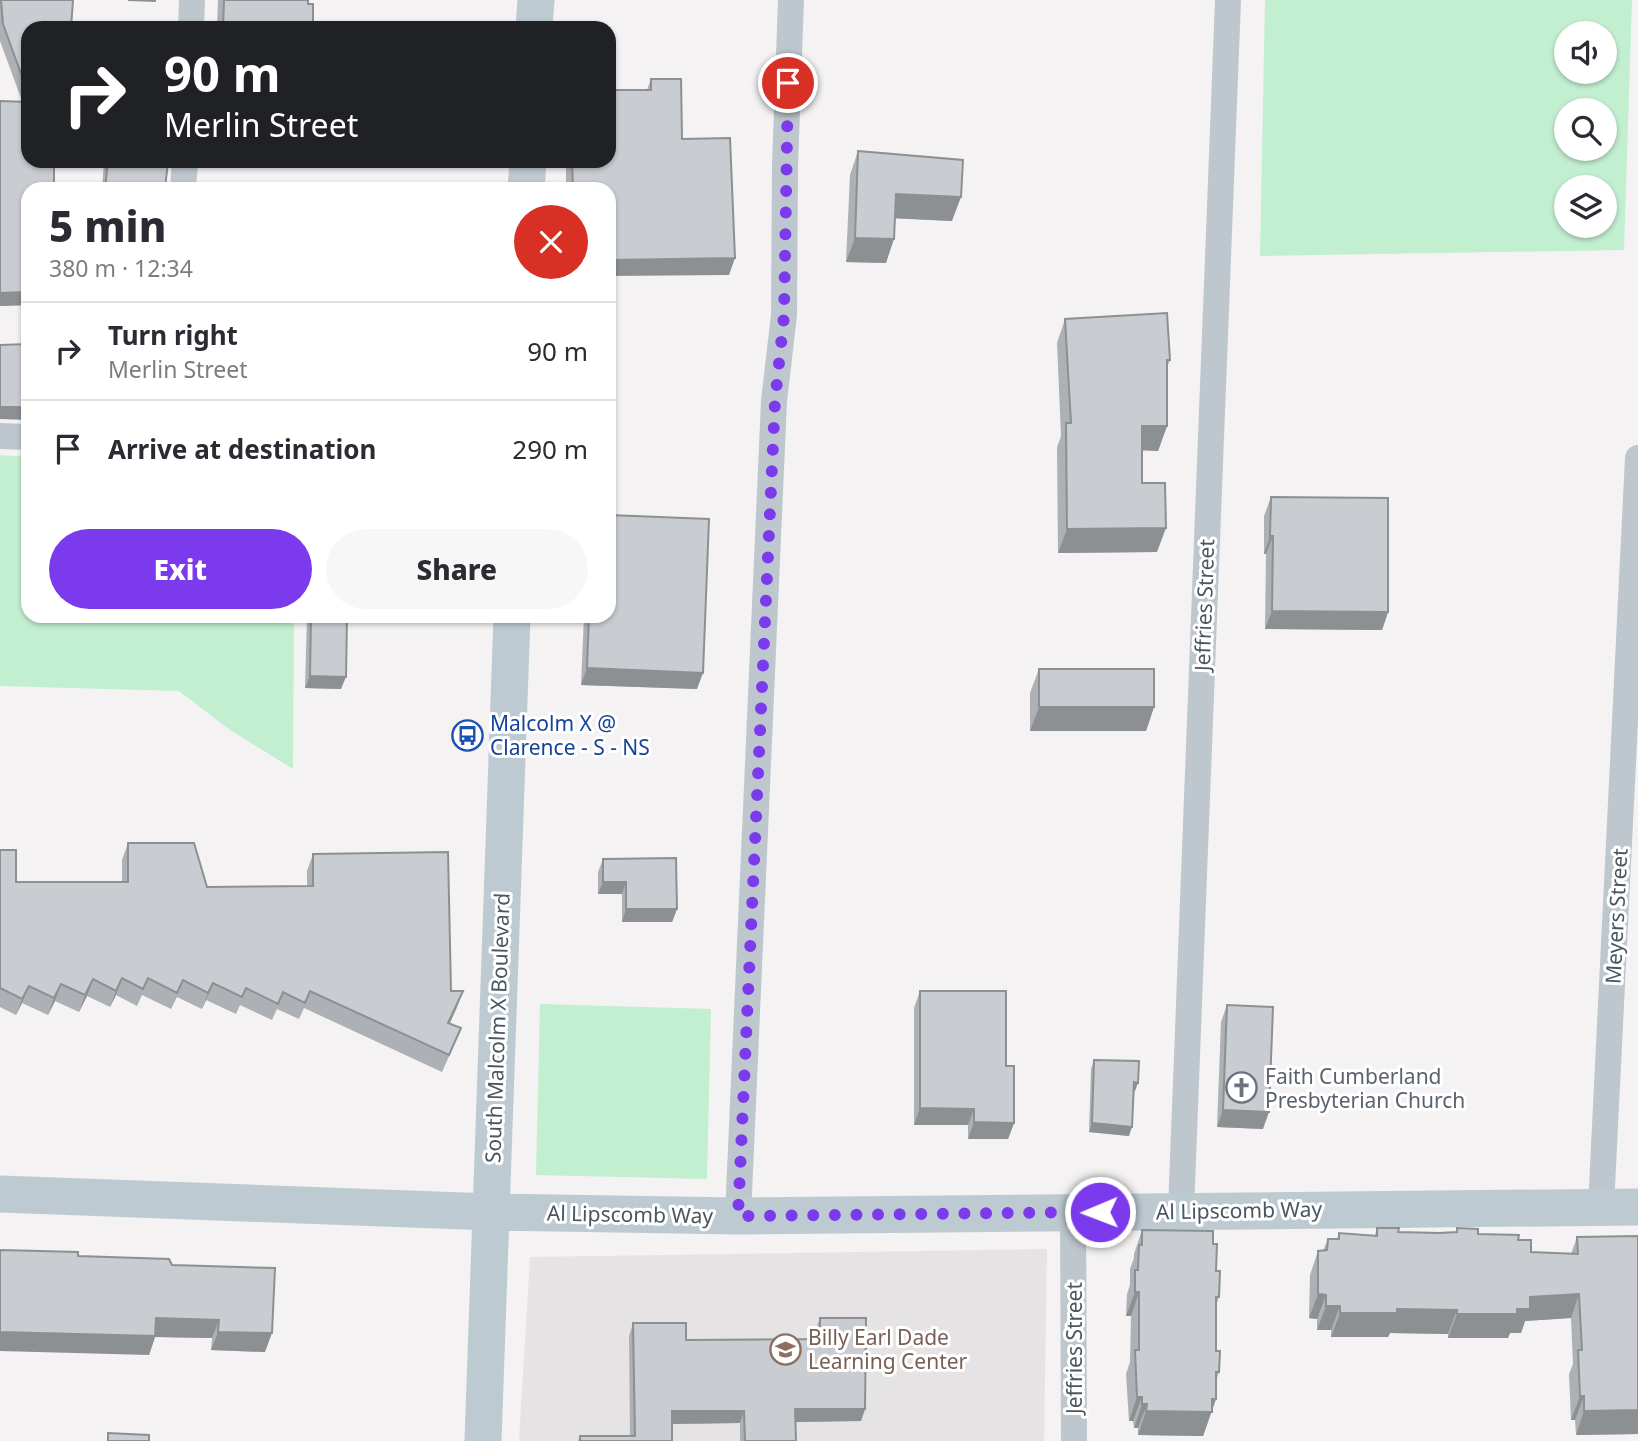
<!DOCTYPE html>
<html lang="en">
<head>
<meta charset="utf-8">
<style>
  :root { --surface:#fff; --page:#f7f7f7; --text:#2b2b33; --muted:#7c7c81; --line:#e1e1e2; --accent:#7c3aed }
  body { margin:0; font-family:"Noto Sans",sans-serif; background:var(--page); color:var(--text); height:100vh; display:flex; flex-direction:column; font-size:26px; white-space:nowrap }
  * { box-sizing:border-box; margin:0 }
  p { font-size:23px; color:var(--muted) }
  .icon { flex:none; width:38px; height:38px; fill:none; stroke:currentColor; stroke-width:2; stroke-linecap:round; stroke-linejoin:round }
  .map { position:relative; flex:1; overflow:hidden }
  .details { position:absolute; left:21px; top:182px; width:595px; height:441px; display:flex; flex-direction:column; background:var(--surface); border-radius:21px; box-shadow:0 2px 5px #0004 }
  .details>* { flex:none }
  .banner { position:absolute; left:21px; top:21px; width:595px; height:147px; border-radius:21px; box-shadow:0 2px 5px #0004; background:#202124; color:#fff; overflow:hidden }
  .controls { position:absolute; left:1554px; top:21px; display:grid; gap:14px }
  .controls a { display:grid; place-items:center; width:63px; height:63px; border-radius:50%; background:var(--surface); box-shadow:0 2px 5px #0004; font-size:35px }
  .pin { position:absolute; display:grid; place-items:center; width:60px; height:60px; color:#fff; margin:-30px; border:4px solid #fff; border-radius:50%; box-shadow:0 2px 7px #0007 }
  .me { position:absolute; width:77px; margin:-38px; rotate:269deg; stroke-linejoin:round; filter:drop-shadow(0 0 5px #0008) }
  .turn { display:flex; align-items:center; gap:24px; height:147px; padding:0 28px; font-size:32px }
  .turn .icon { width:91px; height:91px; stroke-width:2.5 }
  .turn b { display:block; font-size:49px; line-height:60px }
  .round { display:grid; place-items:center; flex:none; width:74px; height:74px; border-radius:37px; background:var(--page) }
  .head { display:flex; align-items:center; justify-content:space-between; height:119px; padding:0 28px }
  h1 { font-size:42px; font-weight:800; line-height:52px }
  .cta { display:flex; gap:14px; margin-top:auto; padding:14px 28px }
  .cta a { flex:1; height:80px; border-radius:42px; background:var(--accent); color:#fff; font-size:28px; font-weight:800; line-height:80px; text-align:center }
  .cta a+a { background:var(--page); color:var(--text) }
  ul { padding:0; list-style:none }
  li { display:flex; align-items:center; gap:21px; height:98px; padding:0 28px; border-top:2px solid var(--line) }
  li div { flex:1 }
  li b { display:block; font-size:26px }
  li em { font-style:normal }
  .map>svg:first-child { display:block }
</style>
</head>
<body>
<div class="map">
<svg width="1638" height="1441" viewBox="0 0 1638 1441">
  <rect width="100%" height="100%" fill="#f4f2f2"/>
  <path fill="#e5e3e4" d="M1047,1249l-3,192h-525l11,-184z"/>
  <path fill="#c2efd0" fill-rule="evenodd" d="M1265,0h367l-8,250 -364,6zM1566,33h39v39h-39zM1566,110h39v39h-39zM1566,187h39v39h-39z
    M0,455l28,2v159h266l-1,153 -63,-39 -51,-39 -179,-5z
    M540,1004l171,5 -4,170 -171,-4z"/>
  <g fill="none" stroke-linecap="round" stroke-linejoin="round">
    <path stroke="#bec7cd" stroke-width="26" d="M191,28l1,-28
      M183,189l2,-28
      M0,436l28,1
      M1601,1207l37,-749
      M1181,1210l47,-1210
      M1073,1212l1,229
      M738,1216l36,-815 10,-86 1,-149 6,-166"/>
    <path stroke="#becad2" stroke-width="37" d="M534,28l2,-28
      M526,189l2,-28
      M0,1194l491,18 247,4 900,-9
      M483,1441l29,-825"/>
  </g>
  <path fill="#adb0b4" d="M0,0h73l-45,28v277l-28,1v-205h22l-22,-60z
    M218,0h90l5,24 4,4h-100z
    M651,79l31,60 47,136 -120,-86h-43v-28h43l38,-71z
    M858,151l94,70 -57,-3 -9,45 -40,-1 4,-87z
    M104,161h64l-3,28h-63z
    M1065,319l105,41 -3,7v59l-9,25 -16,-1v33l15,69 -99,1 -1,-106 4,-11 -4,-93z
    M1271,497l117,115 -6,18 -117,-1 1,-75h-2v-38z
    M307,616h40l-6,73 -36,-1z
    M584,616h25l88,73 -116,-4z
    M1039,669l115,38 -8,24h-116v-38z
    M128,843l79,44 100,-1v-15l6,-17 138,137 6,16 -7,16 4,22 -12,27 -138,-64 -5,11 -22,-10 -5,11 -32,-15 -4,9 -30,-14 -4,9 -25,-12 -6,12 -29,-14 -5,11 -21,-11 -6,12 -23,-11 -8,16 -24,-11 -7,14 -26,-12 -6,12 -16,-8v-157l16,32h106v-22z
    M603,859l74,50 -5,13h-50v-28h-24v-22z
    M920,991l86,75 8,57 -6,16h-40v-14h-54v-117z
    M1227,1005l36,124 -46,-2 4,-105z
    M1094,1060l41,31h-2l-4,45 -40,-4 2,-63z
    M1377,1228l21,4h58l1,-4 21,6 40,6 13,12 40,2 6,-17 61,-1v198l-62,1 -1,-15h-4l-2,-46 4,-10 -2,-46 -46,3 -4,12h-11l-2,5h-60v-4l-58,-1 -2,4h-57v-7h-14v-11l-8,-1 1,-43 8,-24h5l5,-12h9l2,-6 36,2z
    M1142,1230l71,14 6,53 -3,9v45l3,21 -3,9v18l-13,37 -65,-1v-7h-4l-1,-7h-4l-3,-47 4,-12 1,-46h-5l1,-22 3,-9v-16l4,-11v-4z
    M78,1256l94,9 93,87 -54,-2 1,-12 -57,-1 -6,18z
    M820,1318l45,91 -4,12 -65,1v19h-56v-18l-68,1v17h-94l2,-5h50l-1,-100 4,-13 53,17 129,-1v-8z"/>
  <path fill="#8d9092" d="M128,0h28v2l-28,-1z
    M896,194l65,3 -9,24 -64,-3z
    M855,238l39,1 -8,24 -40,-1z
    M735,258l-6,17 -120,1v-16z
    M28,292v13l-28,1v-13z
    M0,407h28v13l-28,-1z
    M1142,426h25l-9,25 -25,-1z
    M1166,528l-9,24 -99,1 9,-24z
    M1270,536h3l-7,18h-2z
    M1272,611l116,1 -6,18 -117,-1z
    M587,668l116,5 -6,16 -116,-4z
    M310,676l36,1 -5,12 -36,-1z
    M1039,707h115l-8,24h-116z
    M603,882h23l-4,12h-24z
    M626,909h51l-5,13h-50z
    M122,978l-6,17 -6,12 6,-16z
    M93,979l-6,17 -8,16 6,-17z
    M213,983l-7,17 -4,9 6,-16z
    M61,984l-6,17 -7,14 6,-17z
    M29,986l-7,17 -6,12 6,-16z
    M463,991l-6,16 -15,32 6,-16z
    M1134,1082l4,1 -3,8h-4z
    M920,1108l54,1 -6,16h-54z
    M1223,1110l46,2 -6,17 -46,-2z
    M974,1122l40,1 -6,16h-40z
    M1092,1123l40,4 -3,9 -40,-4z
    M1135,1292h4l-8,24h-5z
    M1318,1294l8,1 -9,24 -8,-1z
    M1579,1294l-8,24 -46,3 -4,12h-11l-2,5h-60l9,-24 60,-5 13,-12z
    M1326,1306h14l-9,24h-14z
    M1397,1309l60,1 -9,24 -58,-1 -2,4h-57l9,-24z
    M156,1318l63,2 -7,18 -57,-1 -6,18 -149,-4v-19z
    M218,1332l54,1 -7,19 -54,-2z
    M1580,1396h4l-9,24h-4z
    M1137,1397h5l-9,24h-4z
    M1212,1399h4l-13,37 -65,-1 8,-24z
    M1142,1404h5l-9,24h-4z
    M795,1409h70l-4,12 -70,1z
    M1638,1410v24l-62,1 8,-24z
    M672,1411h72l-4,12 -72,1z"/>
  <path fill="#c9cdd1" stroke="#8d9092" stroke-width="2" d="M1,0h72l-2,28h-43v65l-25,-69z
    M224,0h84v4h5v20l4,1v3h-94z
    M651,79h30l1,60 48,-1 5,120 -126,2v-71h-36l-1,-28h37v-71h42z
    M0,101l28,1v59h26v25l3,3h-29v103l-28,1z
    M858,151l105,9 -2,37 -65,-3 -2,45 -39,-1z
    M108,161h60l-3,28h-60z
    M1167,313l3,47h-3v66h-25v57h23l1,45 -99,1 -1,-106h5l-6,-104z
    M28,344v63h-28v-62z
    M1271,497l117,1v114l-116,-1 1,-75h-3z
    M609,515l100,4 -6,154 -116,-5 2,-52h20z
    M311,616h36l-1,61 -36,-1z
    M1039,669h115v38h-115z
    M128,843h66l13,44 106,-1v-32l135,-2 3,139h12l-15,32 13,5 -12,27 -139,-64 -5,12 -22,-11 -5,12 -32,-16 -4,9 -29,-14 -5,10 -25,-13 -6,13 -29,-15 -5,11 -21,-11 -6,13 -23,-12 -8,16 -24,-11 -7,14 -25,-12 -7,13 -22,-11v-138h16v32h112z
    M676,858l1,51h-51v-27h-23v-23z
    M920,991h86v75h8v57l-40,-1v-13l-54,-1z
    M1227,1005l46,2 -4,105 -46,-2z
    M1094,1060l45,1 -1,22 -4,-1 -2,45 -40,-4z
    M1377,1228h22l-1,4 41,1 18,-1v-4l21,1v5l41,1 -1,5h13v12l47,2 -1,-17 61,-1v174l-54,1v-15h-4l-2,-46h4l-3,-56 -49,3v12h-13v5h-60v-4l-60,-1v4h-57v-7h-14v-11l-8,-1v-43l9,-1 1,-11h11v-6l38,3z
    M1142,1230l71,1v13h4l-1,27h4l-1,26h-3v54h4l-1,21h-3v27h-4v13l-66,-1 1,-7h-5v-7h-5l-2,-47h4v-58h-4v-22h3l1,-25h3z
    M0,1250l78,2v4l91,3 3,6 103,3 -3,65 -54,-1 1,-12 -63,-2 -1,18 -155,-4z
    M820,1318h46l-1,91h-70l1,32h-51l-1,-30h-72v30h-92v-5h55l-2,-113h53v17l134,-1z
    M108,1433l41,2v6h-41z"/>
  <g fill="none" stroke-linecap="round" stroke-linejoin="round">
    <path stroke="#7c3aed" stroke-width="12" stroke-dasharray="0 21.6" d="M788,83l-4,233 -9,85 -37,815 362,-4"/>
  </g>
  <defs>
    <symbol id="bus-ring" viewBox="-11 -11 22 22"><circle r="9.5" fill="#fff" stroke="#1a4fb4" stroke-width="1.5"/><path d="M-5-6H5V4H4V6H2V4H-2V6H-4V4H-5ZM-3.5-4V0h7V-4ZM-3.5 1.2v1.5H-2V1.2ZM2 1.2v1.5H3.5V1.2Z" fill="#1a4fb4"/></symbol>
    <symbol id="church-ring" viewBox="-11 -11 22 22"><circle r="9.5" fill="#fff" stroke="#6b7280" stroke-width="1.5"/><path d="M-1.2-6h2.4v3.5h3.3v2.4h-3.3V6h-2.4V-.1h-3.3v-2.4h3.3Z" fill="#6b7280"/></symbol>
    <symbol id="school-ring" viewBox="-11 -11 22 22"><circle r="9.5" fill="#fff" stroke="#8d6e63" stroke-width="1.5"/><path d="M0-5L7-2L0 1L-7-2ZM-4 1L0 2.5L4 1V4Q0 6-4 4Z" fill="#8d6e63"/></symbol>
  </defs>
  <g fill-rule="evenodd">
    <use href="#bus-ring" x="450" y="718" width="35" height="35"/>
    <use href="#church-ring" x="1224" y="1070" width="35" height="35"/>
    <use href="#school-ring" x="768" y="1332" width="35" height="35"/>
  </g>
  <g text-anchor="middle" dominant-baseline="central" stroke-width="6" stroke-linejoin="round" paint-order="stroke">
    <g font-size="21" fill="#4a575f" stroke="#fff">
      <text transform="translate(1204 605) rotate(-88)">Jeffries Street</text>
      <text transform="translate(1616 916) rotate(-87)">Meyers Street</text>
      <text transform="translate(497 1028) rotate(-88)">South Malcolm X Boulevard</text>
      <text transform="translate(1239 1210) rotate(-1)">Al Lipscomb Way</text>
      <text transform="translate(630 1214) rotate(1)">Al Lipscomb Way</text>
      <text transform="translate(1074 1348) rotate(-90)">Jeffries Street</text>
    </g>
    <g font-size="21" fill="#164399" stroke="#fff" text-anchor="start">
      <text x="490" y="723">Malcolm X @<tspan x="490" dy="24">Clarence - S - NS</tspan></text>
    </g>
    <g font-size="21" fill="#5b616d" stroke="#fff" text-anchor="start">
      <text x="1265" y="1076">Faith Cumberland<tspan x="1265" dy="24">Presbyterian Church</tspan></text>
    </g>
    <g font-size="21" fill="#785e54" stroke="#fff" text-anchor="start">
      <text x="808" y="1337">Billy Earl Dade<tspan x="808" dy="24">Learning Center</tspan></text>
    </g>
  </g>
</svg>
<div class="controls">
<a><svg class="icon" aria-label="sound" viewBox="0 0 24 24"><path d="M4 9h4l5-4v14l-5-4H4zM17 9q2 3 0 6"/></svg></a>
<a><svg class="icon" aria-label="search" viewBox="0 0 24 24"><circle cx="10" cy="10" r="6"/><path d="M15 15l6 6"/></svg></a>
<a><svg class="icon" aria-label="layers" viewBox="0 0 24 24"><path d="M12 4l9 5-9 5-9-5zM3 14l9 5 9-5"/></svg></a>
</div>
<div class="pin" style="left:788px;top:83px;background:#d93025"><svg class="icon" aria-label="arrive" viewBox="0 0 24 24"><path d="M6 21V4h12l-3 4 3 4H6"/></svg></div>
<svg class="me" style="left:1100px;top:1212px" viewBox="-20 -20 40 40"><circle r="17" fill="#7c3aed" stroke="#fff" stroke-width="3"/><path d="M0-11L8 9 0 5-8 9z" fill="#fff"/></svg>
<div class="banner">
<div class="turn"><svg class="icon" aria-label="right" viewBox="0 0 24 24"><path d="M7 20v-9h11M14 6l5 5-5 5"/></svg><div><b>90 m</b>Merlin Street</div></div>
</div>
<section class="details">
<div class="head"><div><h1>5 min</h1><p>380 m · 12:34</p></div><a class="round" style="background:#d93025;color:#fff"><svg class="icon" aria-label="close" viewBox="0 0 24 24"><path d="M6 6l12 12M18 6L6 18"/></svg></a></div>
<ul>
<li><svg class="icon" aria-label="right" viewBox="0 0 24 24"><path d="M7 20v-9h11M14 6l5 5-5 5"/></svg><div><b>Turn right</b><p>Merlin Street</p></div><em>90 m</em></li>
<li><svg class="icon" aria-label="arrive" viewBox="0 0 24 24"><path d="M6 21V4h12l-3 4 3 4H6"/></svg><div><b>Arrive at destination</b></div><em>290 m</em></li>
</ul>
<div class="cta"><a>Exit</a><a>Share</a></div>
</section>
</div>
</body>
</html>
